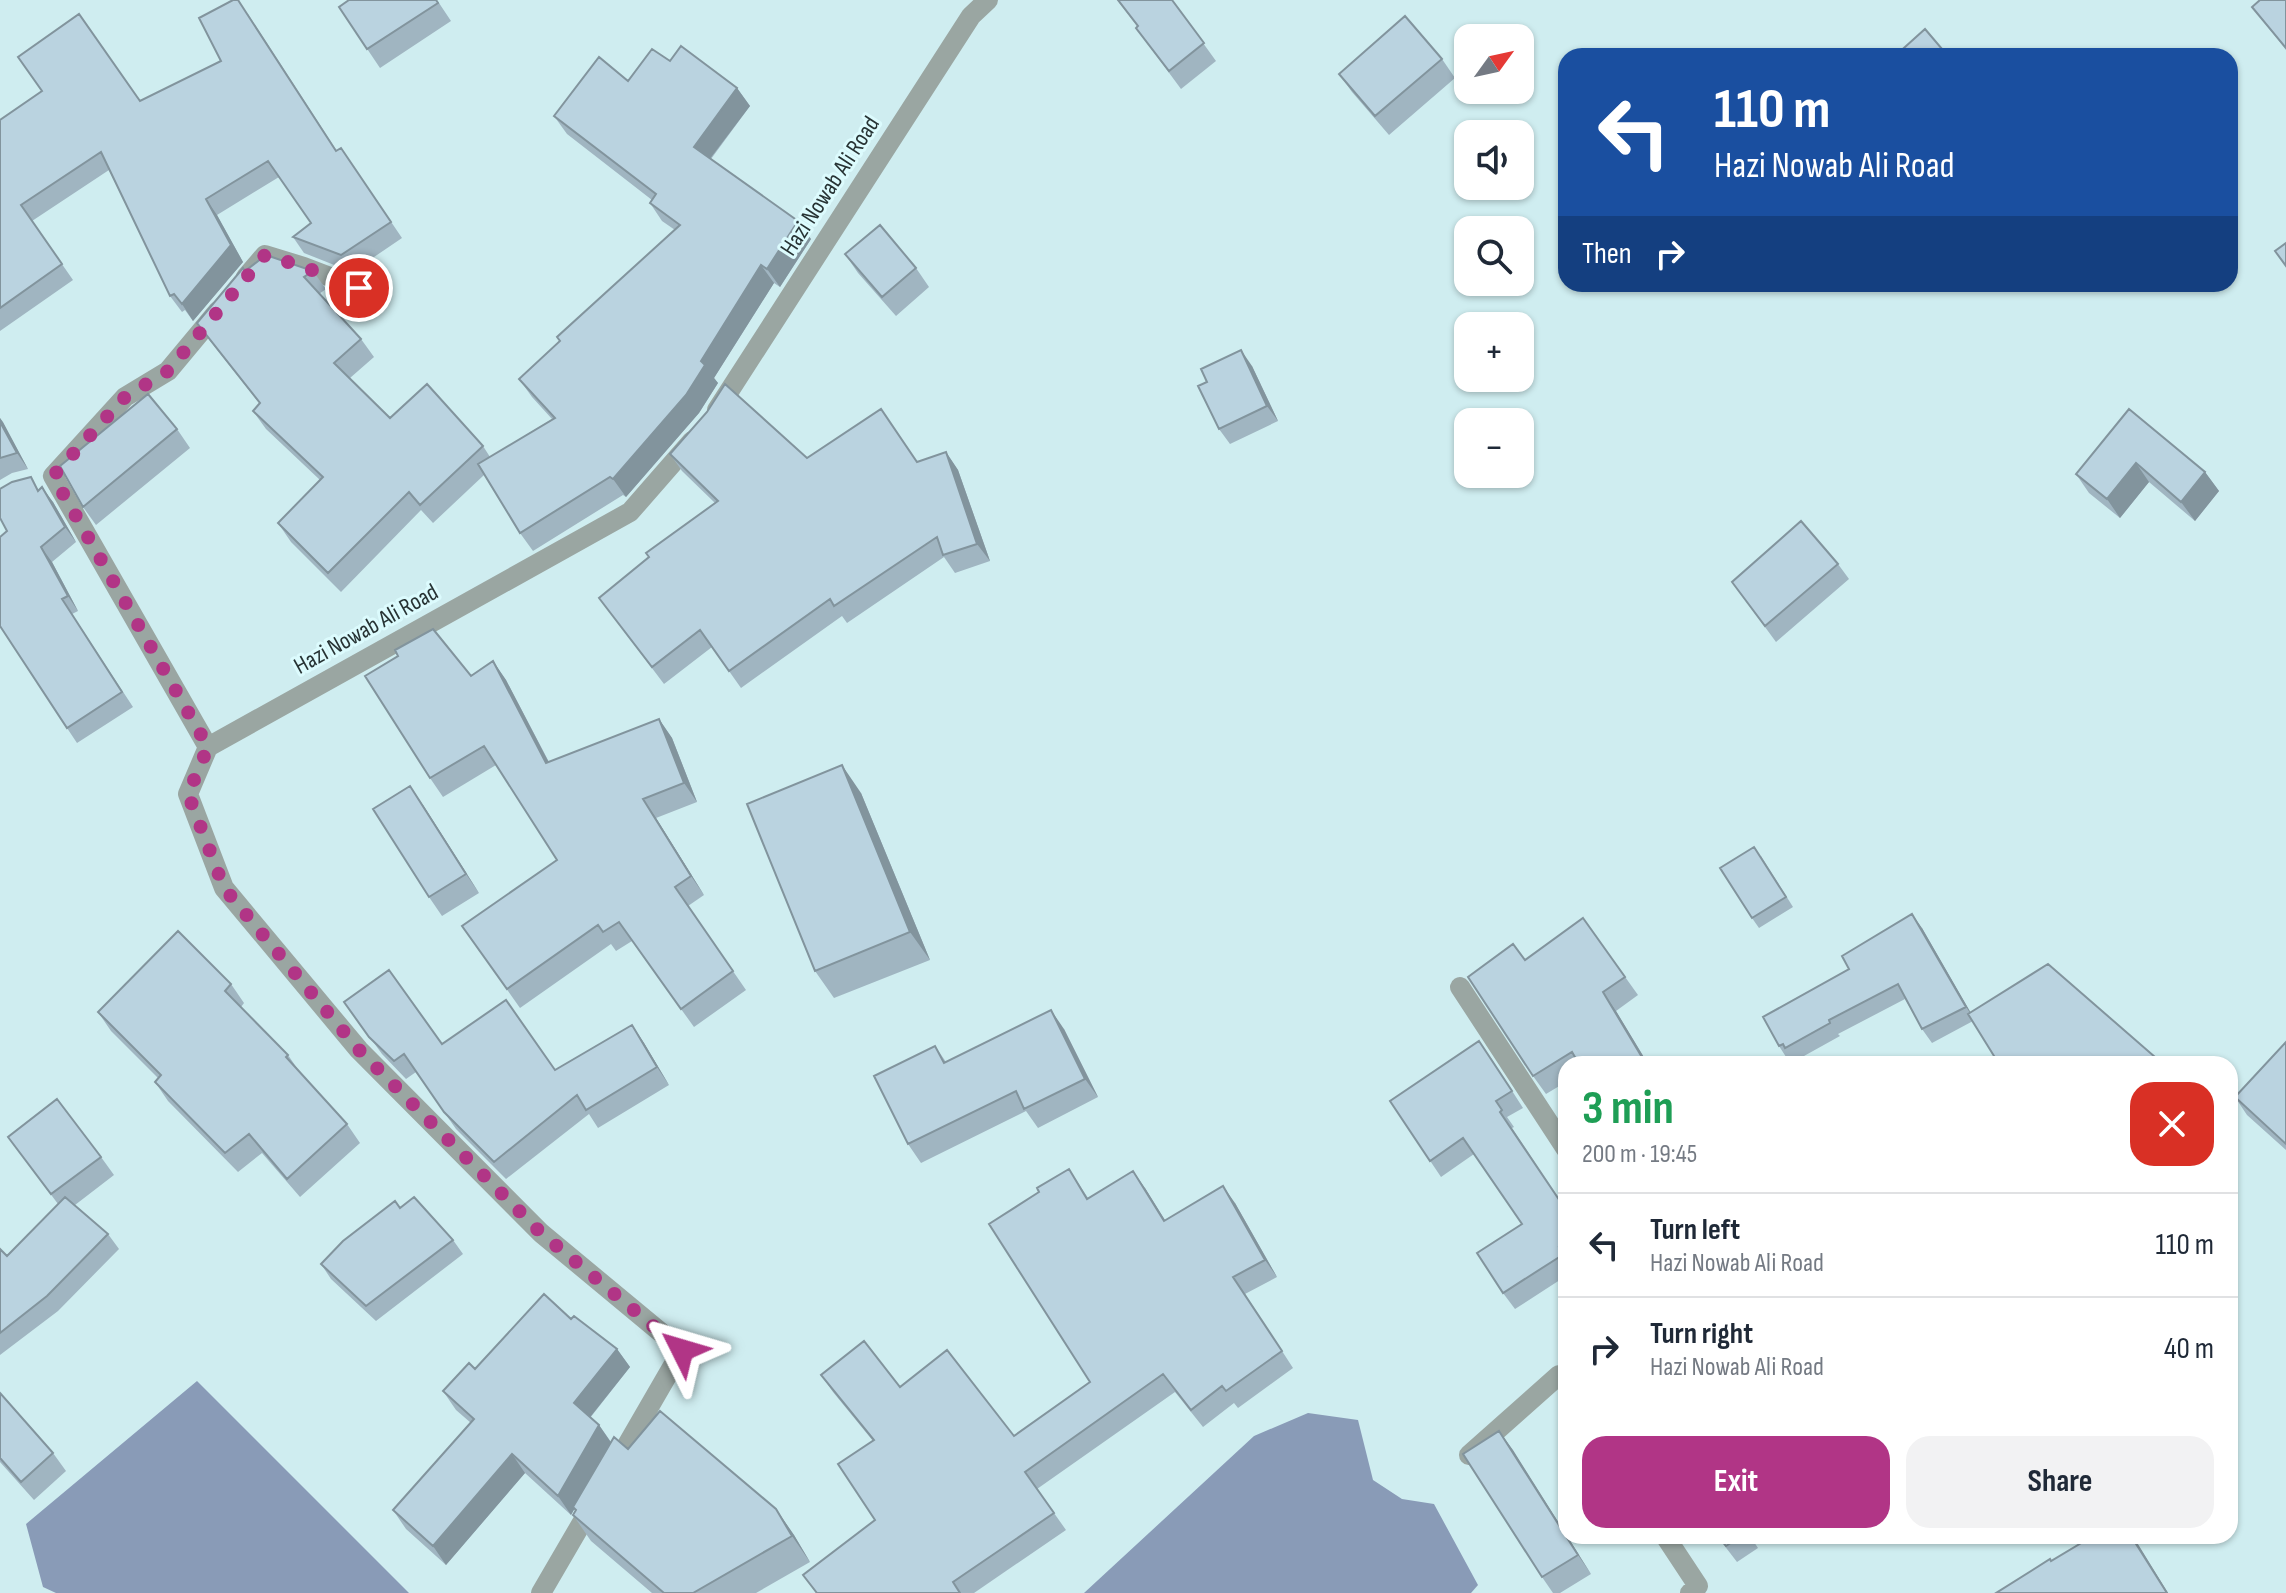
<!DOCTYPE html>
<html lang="en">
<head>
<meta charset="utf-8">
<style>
  :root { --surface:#fff; --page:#f2f2f3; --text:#1f2937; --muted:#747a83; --line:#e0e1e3; --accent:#b13586 }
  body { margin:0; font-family:"Sofia Sans Condensed",sans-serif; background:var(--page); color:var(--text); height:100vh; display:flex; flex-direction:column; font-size:30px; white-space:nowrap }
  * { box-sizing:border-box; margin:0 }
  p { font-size:26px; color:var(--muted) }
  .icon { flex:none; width:44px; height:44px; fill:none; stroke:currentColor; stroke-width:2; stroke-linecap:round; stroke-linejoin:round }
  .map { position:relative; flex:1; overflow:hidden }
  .sheet { position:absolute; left:1558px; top:1056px; width:680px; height:488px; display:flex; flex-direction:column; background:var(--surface); border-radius:24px; box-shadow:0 2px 6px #0004 }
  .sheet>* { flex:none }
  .hud { position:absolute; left:1558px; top:48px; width:680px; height:244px; border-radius:24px; box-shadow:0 2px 6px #0004; background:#1a4fa0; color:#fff; overflow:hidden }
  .needle { width:52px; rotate:57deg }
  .fabs { position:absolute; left:1454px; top:24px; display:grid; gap:16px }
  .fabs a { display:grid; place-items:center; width:80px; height:80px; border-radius:16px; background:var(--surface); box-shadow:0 2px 6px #0004; font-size:40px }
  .pin { position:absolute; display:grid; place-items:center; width:68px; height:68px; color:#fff; margin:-34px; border:4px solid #fff; border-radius:50%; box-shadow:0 2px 8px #0007 }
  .me { position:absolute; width:88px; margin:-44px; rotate:310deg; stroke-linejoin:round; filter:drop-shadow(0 0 6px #0008) }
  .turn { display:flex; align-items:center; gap:28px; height:168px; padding:0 24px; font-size:36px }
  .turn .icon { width:104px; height:104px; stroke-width:2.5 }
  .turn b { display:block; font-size:56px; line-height:68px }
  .then { display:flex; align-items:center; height:76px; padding:0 24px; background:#0003; gap:16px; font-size:30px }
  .round { display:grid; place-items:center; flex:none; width:84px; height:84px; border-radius:24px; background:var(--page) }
  .overview { display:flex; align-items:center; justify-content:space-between; height:136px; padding:0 24px }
  h1 { font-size:48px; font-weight:700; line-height:60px; color:#1e9e55 }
  .button { display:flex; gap:16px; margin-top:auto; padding:16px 24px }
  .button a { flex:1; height:92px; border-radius:24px; background:var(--accent); color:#fff; font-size:32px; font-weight:700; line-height:92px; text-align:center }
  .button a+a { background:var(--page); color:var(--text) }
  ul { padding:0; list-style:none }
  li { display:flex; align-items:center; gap:24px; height:104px; padding:0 24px; border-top:2px solid var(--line) }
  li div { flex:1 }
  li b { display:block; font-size:30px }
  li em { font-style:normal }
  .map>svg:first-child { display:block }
</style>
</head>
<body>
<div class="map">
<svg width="2286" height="1593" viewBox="0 0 2286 1593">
  <rect width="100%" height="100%" fill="#cfedf0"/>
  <path fill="#899bb7" d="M197,1381l212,212h-353l-13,-6 -17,-63z
    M1308,1413l50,7 15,60 29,19 32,5 44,81 -7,8h-387l170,-157z"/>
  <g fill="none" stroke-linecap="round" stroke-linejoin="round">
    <path stroke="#9aa6a2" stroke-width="20" d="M246,277l19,-22 39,12 55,21
      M218,311l-50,60 -43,26 -72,79 155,271 422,-235 62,-71
      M717,410l254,-394 17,-16
      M208,747l-20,47 36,94 135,162 182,183 141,117 -70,121
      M1460,987l106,162
      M1469,1455l90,-80
      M1665,1536l33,50 -8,7
      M541,1593l53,-91"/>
  </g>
  <path fill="#a0b5c1" d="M437,0l14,21 -71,47 -41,-61z
    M1117,0h55l44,61 -35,28 -45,-61 1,-2z
    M2286,0v50l-34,-43z
    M248,14l89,137 4,-3 61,90 -50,34 -48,-19 -11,-16 18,-14 -32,-46 -62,38 26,47 -50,59 -8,-11 -3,2 -12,-16 -61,-126 -77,51 41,59 -73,51v-211l140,-19 81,-40z
    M1442,59l13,19 -66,57 -37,-43 -13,-18z
    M670,61l67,27 13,18 -39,53 100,80 -31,48 -6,-4 -60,95 4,5 -19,30 -73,84 -3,-2 -90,56 -13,-18 -36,-58 -51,48 -12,-13 -80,82 -50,-50 -13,-19 42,-43 -54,-51 -13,-18 7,-7 -50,-63 -13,-18 48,-52h68l13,18 -7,5 42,45 13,18 -24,21 40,40 93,28 7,11 62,-38 -20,-22 -13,-18 41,-38 -3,-4 118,-107 -13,-9 -12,-18 2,-3 -85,-66 -13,-18z
    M845,254l71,14 13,19 -33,29 -38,-43z
    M1252,366l26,55 -48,23 -11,-15z
    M2129,409l76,63 14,19 -24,30 -46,-39 -29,36 -31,-25 -13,-19z
    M0,418l28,51 -16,4 -12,7z
    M177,429l13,19 -94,77 -13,-18z
    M946,452l12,18 32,91 -35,12 -11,-16 -97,66 -5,-7 -101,72 -29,-41 -48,37 -65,-86 116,-95 -33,-32 -12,-17 247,8z
    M39,490l14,12 23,40 -24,20 26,49 -6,3 61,93 -56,36 -10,-15 -60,-197z
    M1838,564l11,15 -73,63 -44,-60z
    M493,661l13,19 43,82 110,-43 13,19 25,64 -41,16 48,77 -16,11 58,84 -52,37 -62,-86 -16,10 -5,-7 -91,64 -58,-82 95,-66 -61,-95 -53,32 -13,-19 41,-102z
    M861,793l69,167 -96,38 -19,-27z
    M423,805l56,88 -37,23 -13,-19z
    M1761,856l32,51 -34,21 -7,-10z
    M1583,918l55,77 -22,16 32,53h-82v18l-20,12 -13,-18 -8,-116z
    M1922,928l48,84 3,9 -41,22 -10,-14 -17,-30 -67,35 2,2 -45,25 -3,-3 -4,2 -9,-14z
    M231,984l13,19 -3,4 47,48 13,19 46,50 13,19 -60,54 -38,-44 -24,19 -70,-71 -13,-19 3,-4 -47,-47 -13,-19z
    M344,1002l98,42 113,26 77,-45 12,18 25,42 -71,43 -9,-14 -83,65 -50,-50 -40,-57 -10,7 -24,-25z
    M1064,1029l34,68 -60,31 -12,-17 -105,52 -13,-19 27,-98 11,16z
    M2286,1042v108l-39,-35 -12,-18z
    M1491,1058l32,50 -16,9 7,10 -2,1 54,82v66l-51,33 -12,-16 19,-69 -48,-70 -33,23 -51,-76z
    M8,1137l93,20 13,18 -39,30 33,29 11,15 -61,62 -58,44v-106l7,7 51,-52z
    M1069,1169l19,29 57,-10 20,32 70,-17 42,74 -32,17 48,74 -55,40 -4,-5 -31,24 -28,-35 -138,97 29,41 -92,63h-158l-13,-18 72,-55 -2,-79 -40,-49 -12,-17 79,12 114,49 76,-54 -51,-190z
    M400,1208l53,32 10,14 -87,67 -45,-42 -10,-15z
    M571,1319l46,30 13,18 -40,51 9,7 12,17 165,67 18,26 16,27 -54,31h-104l-61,-52 -18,-26 3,-4 -2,-2 -3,6 -46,-42 -79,92 -40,-36 -13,-19 78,-87 -15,-13 -13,-19 32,-22z
    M0,1393l53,60 13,18 -32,29 -34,-38z
    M1499,1431l92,143 -31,19h-7l-11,-16z
    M1717,1536h33l8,12 -21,14z"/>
  <path fill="#82949d" d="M737,88l13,18 -44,58 -12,-17z
    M206,199l11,16 26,47 -50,59 -11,-17z
    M798,221l13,18 -31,48 -13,-18z
    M761,265l13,18 -60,95 4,5 -19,30 -73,84 -13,-18 88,-118z
    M1241,350l11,16 26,55 -11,-15z
    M0,418l3,4 25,47 -11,-16 -17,-31z
    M946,452l12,18 32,91 -13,-17z
    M2136,463l13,19 -29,36 -13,-19z
    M2205,472l14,19 -24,30 -14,-19z
    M42,487l11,15 23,40 -11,-15z
    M41,547l11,15 26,49 -10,-15z
    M493,661l13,19 53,102 -13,-19z
    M659,719l13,19 25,64 -13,-19z
    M842,765l19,28 69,167 -20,-28z
    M410,786l13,19 56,88 -13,-19z
    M643,799l13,19 48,77 -13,-19z
    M1912,914l10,14 53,92 -9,-13z
    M1603,992l13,19 32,53h-2z
    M1051,1010l13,19 34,68 -13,-18z
    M632,1025l12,18 25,42 -12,-18z
    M1133,1171l12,17 31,50 -12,-17z
    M1223,1186l12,17 42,74 -12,-17z
    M617,1349l13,18 -43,54 -13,-18z
    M599,1425l13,19 -41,71 -13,-19z
    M1499,1431l14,19 78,124 -13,-19z
    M512,1454l13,19 -79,92 -13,-19z
    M776,1509l18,26 16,27 -18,-26z
    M2131,1536h2l35,57h-1z"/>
  <path fill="#bad3e0" stroke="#82949d" stroke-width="2" d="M233,0h5l98,151 5,-3 50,74 -50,33 -48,-18 18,-14 -43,-62 -62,38 25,46 -49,59 -8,-10 -4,2 -69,-144 -80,53 41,59 -62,44v-188l42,-29 -24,-34 61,-43 61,87 81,-40 -22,-43z
    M349,0h87l2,3 -71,46 -28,-42z
    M1118,0h54l32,43 -35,28 -33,-43 2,-2z
    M2260,0h26v48l-34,-41z
    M1405,16l37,43 -67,57 -36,-42z
    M1925,29l23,27h-53z
    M681,46l56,42 -43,59 104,74 -31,48 -6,-4 -60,96 4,4 -19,30 -73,84 -3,-2 -90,56 -42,-69 77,-46 -36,-39 41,-38 -3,-4 123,-112 -30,-22 6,-9 -102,-78 45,-59 29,24 24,-32 18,12z
    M880,225l36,43 -34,29 -37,-43z
    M2286,243v23l-11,-15z
    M266,255l47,16 -9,6 57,62 -27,24 56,55 37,-34 56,62 -63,59 -11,-13 -81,81 -50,-50 45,-46 -70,-66 7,-8 -63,-80 46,-55 2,3z
    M1241,350l26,56 -48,23 -21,-43 9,-4 -6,-13z
    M725,384l82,74 74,-49 36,53 29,-10 31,92 -34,11 -6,-18 -103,69 -4,-7 -101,72 -29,-41 -48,37 -53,-69 50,-41 -3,-4 72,-52 -48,-47 37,-42z
    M148,394l29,35 -94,78 -23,-41z
    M2129,409l76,63 -24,30 -45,-39 -29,36 -31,-25z
    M0,422l17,31 -17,5z
    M31,477l7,14 4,-4 23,40 -24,20 27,49 -6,3 60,93 -55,36 -67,-102v-89l7,-6 -7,-13v-29l12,-7z
    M1801,521l37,43 -73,62 -33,-44z
    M433,629l38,47 22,-15 53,102 113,-44 25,64 -41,16 48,77 -16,11 58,84 -52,38 -62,-87 -16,10 -5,-7 -91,64 -45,-63 95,-66 -73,-114 -54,32 -65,-102 33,-20 -3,-6z
    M842,765l68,167 -95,39 -68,-167z
    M410,786l56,88 -37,23 -56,-88z
    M1754,847l32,50 -34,21 -32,-50z
    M1912,914l54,93 -44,22 -24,-45 -69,36 1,3 -45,25 -2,-4 -4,2 -16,-29 86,-48 -7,-13z
    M1583,918l42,59 -22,15 43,72h-67l-7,-12 -39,24 -65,-99 45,-33 12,16z
    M178,931l53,53 -6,7 63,64 -2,2 61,67 -60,55 -38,-45 -24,19 -70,-71 6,-7 -63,-63z
    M2048,964l115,100h-164l-31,-50z
    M389,970l53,74 64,-44 49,70 77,-45 25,42 -71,43 -9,-15 -83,67 -50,-50 -40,-58 -10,7 -25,-24 -25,-35z
    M1051,1010l34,69 -61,30 -8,-18 -108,53 -34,-68 61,-30 9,17z
    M1479,1041l33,50 -16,10 6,9 -2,2 66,98v32l-7,5 5,7 -61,39 -26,-40 45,-29 -59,-86 -33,23 -40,-60z
    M2286,1042v102l-51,-47z
    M57,1099l44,58 -50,37 -43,-57z
    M1069,1169l18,30 46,-28 31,50 59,-35 42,74 -32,17 49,74 -56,40 -4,-5 -31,24 -28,-36 -138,98 29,41 -101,69 7,11h-143l-14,-18 72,-55 -37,-56 36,-24 -53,-65 43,-34 36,46 47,-37 67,86 76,-54 -101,-158 50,-32 -2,-4z
    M65,1197l43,37 -61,62 -47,37v-84l7,7z
    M414,1197l39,43 -87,66 -45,-42 22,-23 52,-40 5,7z
    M544,1294l27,25 3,-3 43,33 -43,54 25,22 -41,71 -46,-42 -79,92 -40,-36 81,-91 -31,-28 26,-28 6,6z
    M0,1393l53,60 -32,29 -21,-24z
    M660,1411l116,98 16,27 -99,57h-29l-91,-78 3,-5 -3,-3 41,-70 14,12z
    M1499,1431l79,124 -36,22 -79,-123z
    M1718,1536h23l-15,10z
    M2093,1536h38l36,57h-171l54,-34 1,2z"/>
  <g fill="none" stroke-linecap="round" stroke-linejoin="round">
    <path stroke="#b13586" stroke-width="14" stroke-dasharray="0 25.2" d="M359,288l-55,-21 -39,-12 -97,116 -43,26 -72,79 155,271 -20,47 36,94 135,162 182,183 141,117"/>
  </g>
  <g text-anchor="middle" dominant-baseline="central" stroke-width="6" stroke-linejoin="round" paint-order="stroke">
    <g font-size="24" fill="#273334" stroke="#dcfbfd">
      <text transform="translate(830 186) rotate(-57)">Hazi Nowab Ali Road</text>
      <text transform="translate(366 629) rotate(-29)">Hazi Nowab Ali Road</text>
    </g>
  </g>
</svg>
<div class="fabs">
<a><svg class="needle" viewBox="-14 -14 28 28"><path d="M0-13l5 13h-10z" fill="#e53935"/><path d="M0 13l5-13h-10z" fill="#747a83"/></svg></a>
<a><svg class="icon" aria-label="sound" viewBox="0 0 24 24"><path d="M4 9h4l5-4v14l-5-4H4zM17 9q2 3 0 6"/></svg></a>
<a><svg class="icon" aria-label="search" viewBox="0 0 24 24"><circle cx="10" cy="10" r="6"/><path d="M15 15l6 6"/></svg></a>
<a>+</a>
<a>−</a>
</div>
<div class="pin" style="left:359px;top:288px;background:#d93025"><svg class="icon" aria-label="arrive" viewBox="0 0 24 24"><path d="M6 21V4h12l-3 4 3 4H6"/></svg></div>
<svg class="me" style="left:682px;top:1350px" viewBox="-20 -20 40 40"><path d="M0-17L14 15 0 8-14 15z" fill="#b13586" stroke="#fff" stroke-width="4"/></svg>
<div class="hud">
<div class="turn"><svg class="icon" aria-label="left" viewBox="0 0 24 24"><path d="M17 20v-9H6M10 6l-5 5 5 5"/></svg><div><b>110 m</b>Hazi Nowab Ali Road</div></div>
<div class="then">Then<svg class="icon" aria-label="right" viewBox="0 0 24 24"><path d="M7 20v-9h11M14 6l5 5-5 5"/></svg></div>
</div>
<section class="sheet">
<div class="overview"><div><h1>3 min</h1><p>200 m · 19:45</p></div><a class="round" style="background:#d93025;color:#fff"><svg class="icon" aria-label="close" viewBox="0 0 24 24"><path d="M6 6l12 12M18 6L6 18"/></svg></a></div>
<ul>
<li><svg class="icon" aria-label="left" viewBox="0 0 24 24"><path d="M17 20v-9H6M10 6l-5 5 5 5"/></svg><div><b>Turn left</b><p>Hazi Nowab Ali Road</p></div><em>110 m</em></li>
<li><svg class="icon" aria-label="right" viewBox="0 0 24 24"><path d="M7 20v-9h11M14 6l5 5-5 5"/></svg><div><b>Turn right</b><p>Hazi Nowab Ali Road</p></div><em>40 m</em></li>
</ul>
<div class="button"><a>Exit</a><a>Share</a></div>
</section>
</div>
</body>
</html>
